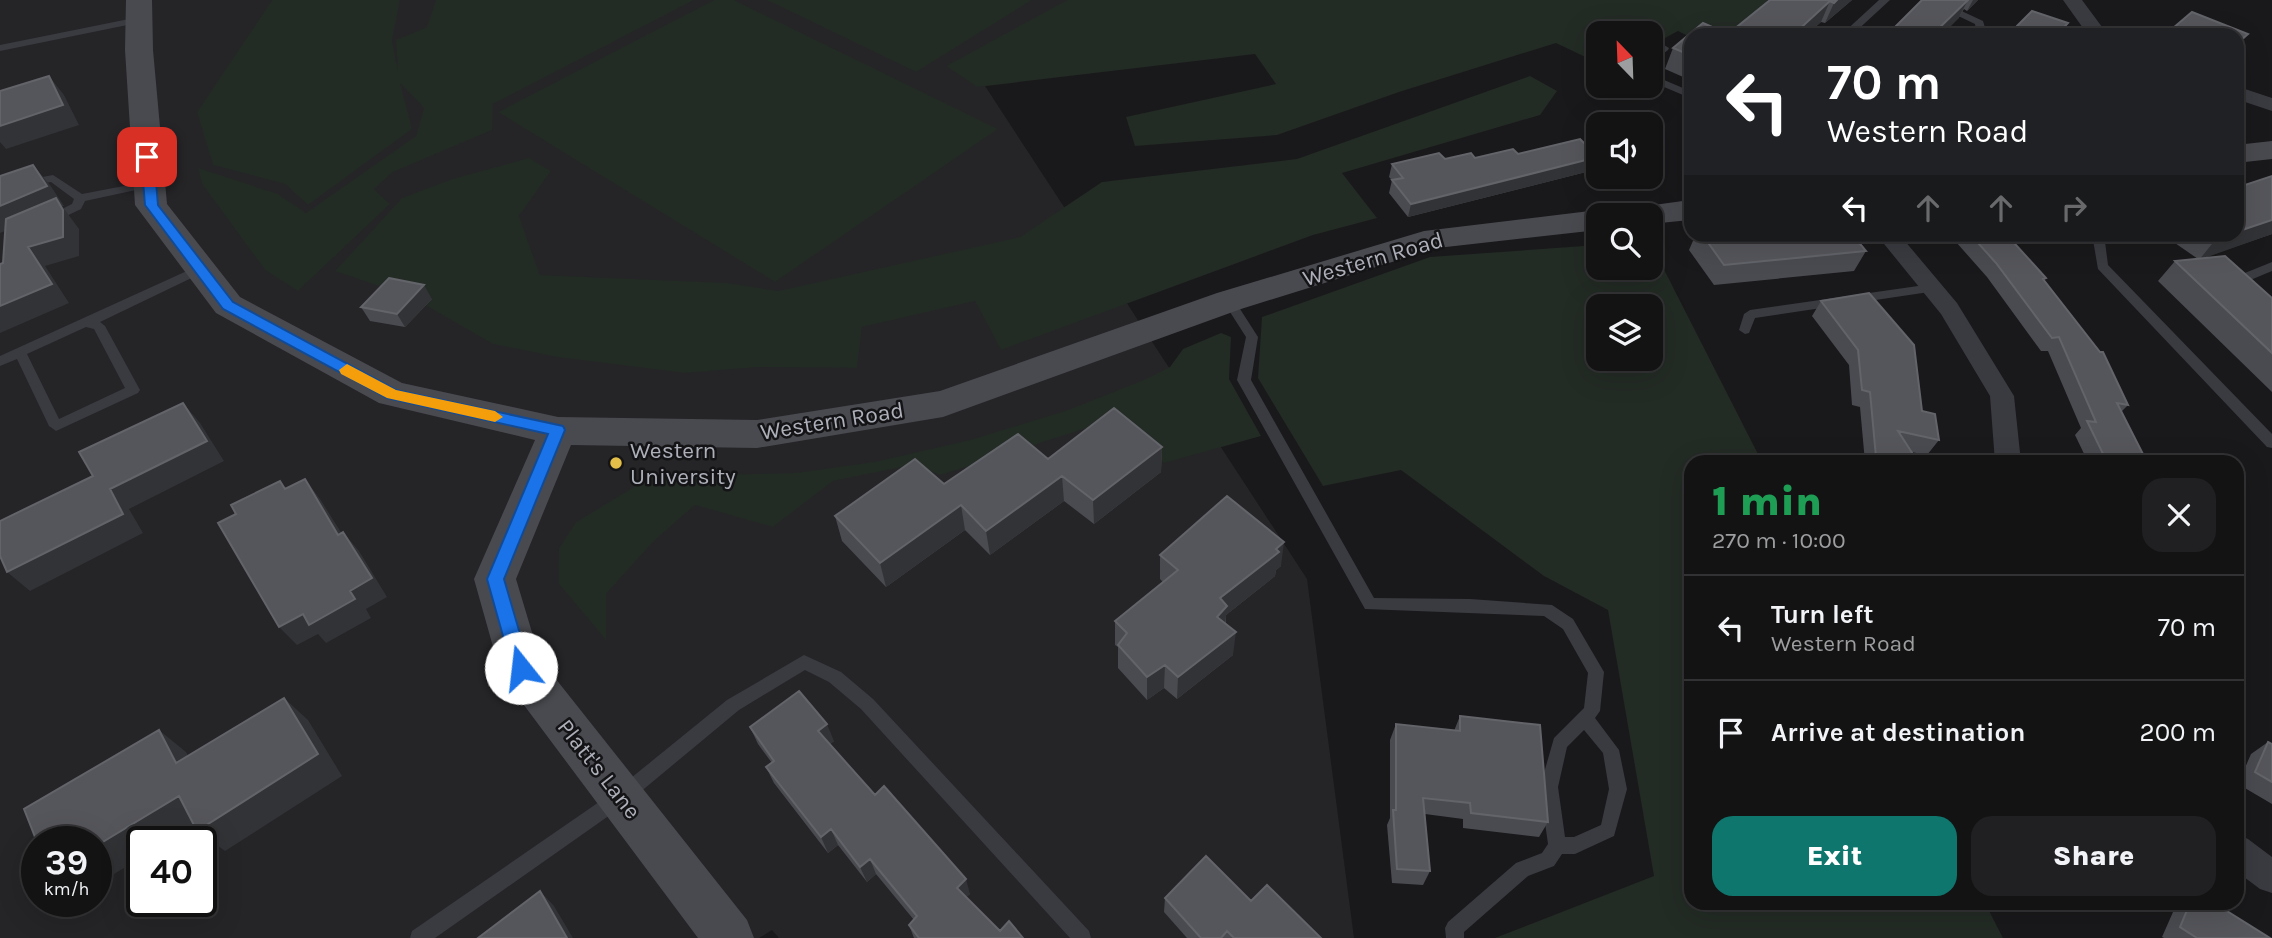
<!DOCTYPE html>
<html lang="en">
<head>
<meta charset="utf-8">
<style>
  :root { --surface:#131314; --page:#202022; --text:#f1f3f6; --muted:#9d9ea0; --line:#323234; --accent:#0f766e }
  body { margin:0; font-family:Karla,sans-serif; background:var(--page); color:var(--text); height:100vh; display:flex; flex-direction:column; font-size:26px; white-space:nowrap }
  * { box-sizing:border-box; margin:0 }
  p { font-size:23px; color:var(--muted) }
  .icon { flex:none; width:38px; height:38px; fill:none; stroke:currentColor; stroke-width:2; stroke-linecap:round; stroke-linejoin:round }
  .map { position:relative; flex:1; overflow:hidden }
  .details { position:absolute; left:1684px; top:455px; width:560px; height:455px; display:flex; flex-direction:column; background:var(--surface); border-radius:21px; box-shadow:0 7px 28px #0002,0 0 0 2px var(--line) }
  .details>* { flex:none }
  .banner { position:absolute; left:1684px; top:28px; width:560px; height:214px; border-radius:21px; box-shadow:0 7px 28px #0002,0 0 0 2px var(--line); background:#202124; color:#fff; overflow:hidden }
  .needle { width:46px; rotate:337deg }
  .buttons { position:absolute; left:1586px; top:21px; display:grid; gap:14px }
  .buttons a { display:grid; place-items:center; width:77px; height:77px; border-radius:14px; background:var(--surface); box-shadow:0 7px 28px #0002,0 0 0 2px var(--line); font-size:35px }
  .speed { position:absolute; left:21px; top:826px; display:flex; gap:14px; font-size:35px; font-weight:700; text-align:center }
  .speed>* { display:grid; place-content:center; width:91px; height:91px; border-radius:50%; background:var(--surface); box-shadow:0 7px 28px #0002,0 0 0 2px var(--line); line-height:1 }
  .speed small { font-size:18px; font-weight:400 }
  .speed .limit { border:4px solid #111; border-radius:10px; background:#fff; color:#111 }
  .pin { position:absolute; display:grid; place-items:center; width:60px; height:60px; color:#fff; margin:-30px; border-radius:14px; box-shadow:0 4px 10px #0006 }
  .me { position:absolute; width:77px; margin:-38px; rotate:344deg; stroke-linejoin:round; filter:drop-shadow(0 0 5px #0008) }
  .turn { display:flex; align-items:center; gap:24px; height:147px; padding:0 28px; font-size:32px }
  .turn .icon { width:91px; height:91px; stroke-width:2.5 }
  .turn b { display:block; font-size:49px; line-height:60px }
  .lanes { display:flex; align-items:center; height:66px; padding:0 28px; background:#0003; justify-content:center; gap:35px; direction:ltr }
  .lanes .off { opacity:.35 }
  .round { display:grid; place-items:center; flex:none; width:74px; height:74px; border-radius:21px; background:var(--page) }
  .head { display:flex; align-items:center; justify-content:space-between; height:119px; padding:0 28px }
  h1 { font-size:42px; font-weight:800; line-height:52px; color:#1e9e55 }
  .button { display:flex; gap:14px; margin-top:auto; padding:14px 28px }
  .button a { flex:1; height:80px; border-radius:21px; background:var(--accent); color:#fff; font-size:28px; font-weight:800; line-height:80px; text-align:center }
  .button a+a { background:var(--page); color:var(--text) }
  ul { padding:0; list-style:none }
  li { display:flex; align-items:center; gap:21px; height:105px; padding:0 28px; border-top:2px solid var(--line) }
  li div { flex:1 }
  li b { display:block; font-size:26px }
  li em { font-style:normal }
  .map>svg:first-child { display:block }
</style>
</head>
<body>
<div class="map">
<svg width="2272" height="938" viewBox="0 0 2272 938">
  <rect width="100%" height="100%" fill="#19191b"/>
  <path fill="#252528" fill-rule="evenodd" d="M0,0h1084l-112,66 335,513 47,359h-575l-7,-8 -13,8h-759zM37,842h59v59h-59zM142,842h59v59h-59z"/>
  <path fill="#232b25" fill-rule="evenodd" d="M272,0h128l-8,40 6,32 -2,-32 31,-13 9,-27h258l-201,104 -1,26 -99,42 -19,17 16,15 -92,87 -33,-21 -63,-86 -4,-16 80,26 28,19 110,-77 8,-28 -24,-25 12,46 -104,76 -23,-21 -72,-19 -16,-53z
    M714,0h20l264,129 -223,153 -277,-170z
    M767,0h265l-116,72z
    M1067,0h701l-36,35 -42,2 -12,-6 -28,15v-13h-52v30l-42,-20 -157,49 -122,43 -142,11 -9,-29 150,-33 -21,-30 -278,33 -31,-21z
    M1530,76l27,15 -17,24 -198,58 35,45 -64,17 -312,115 -26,-49 -113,26 -5,41 -99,-1 -73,6 -128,-16 -64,-13 -82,-47 -76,-26 67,-73 50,-19 77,-21 22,13 -32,45 21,59 188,8 50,8 242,-54 82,-55 195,-23z
    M1650,242l112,220h-72v441h295l18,35h-508l159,-62 -46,-266 -64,-34 -143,-106 -78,16 -65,-108 4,-61 168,-60 168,-12v23h52zM1650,306v53h-52v-53z
    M1221,333l10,4 -2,42 32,57 -97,27 -46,-45 -177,57 -29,-10 -79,16 -60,46 -78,-22 -42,37 -47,52v46l-48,-57 1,-35 17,-26 76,-46 143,-3 79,-11 96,-22 98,-30 78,-31 24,-12 13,-18z"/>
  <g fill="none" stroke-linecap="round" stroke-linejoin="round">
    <path fill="#3a3b40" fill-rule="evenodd" d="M1879,0h11l-38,35h-11z
      M1925,0h13l45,21 3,10 -4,4h-11l5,-5 -1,-6z
      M139,17l3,1v4l-142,29v-6z
      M1664,45l5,3 -1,2 -18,14v-9z
      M1650,74l40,17v7l-40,-17z
      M53,175l29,19 68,-13 6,3 -6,3 -65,14 -4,8 -29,14 -6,-4 2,-3 24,-12 2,-5 -23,-17 -12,2 -39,15v-8l32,-12z
      M2092,234h12l4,31 164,169v14l-5,-1 -169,-178z
      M2272,262v9l-24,10 24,21v11l-4,-1 -35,-32 2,-3z
      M200,265l4,1 2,3 -2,3 -104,50 5,4 35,64 -2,3 -82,38 -7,-5 -32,-67 -17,7v-10zM86,327l8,2 31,59 -66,31 -32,-65z
      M1932,284l6,4 -2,3 -181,27 -6,15 -4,1 -6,-4 5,-16 6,-4z
      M1229,297l4,1 25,39 -7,43 123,218 96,1 82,6 21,14 31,53 -4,39 -5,7 24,32 8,39 -13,47 -39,18h-13l-8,12 -26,10 -64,56v6h-18l-1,-10 3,-6 68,-59 26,-10 6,-9 -8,-57 14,-49 30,-30 4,-35 -25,-44 -19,-13 -179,-7 -128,-229 9,-43 -23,-36zM1584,730l19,23 6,36 -8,36 -27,12h-9l-7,-50 9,-40z
      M804,655l37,17 32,27 216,232 2,7h-21l-209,-229 -32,-27 -24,-12 -66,40 -112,93 -192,135h-25l2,-7 203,-140 112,-91z"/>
    <path fill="#3a3b40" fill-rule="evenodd" d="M2063,0h19l26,35h-20z
      M2236,86l36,12v13l-36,-12z
      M1876,234h23l58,69 57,93 7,66h-26l-5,-66 -49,-82z
      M2236,834l12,5 24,18v36l-12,-4 -24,-18z"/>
    <path fill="#494a4f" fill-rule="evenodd" d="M126,0h26l1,50 14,154 73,93 162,86 156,34 199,3 183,-29 277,-98 207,-62 174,-21 13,5h-13v15l-161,18 -196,61 -298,108 -186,31 -186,-3 -55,134 24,80 207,261 7,18h-56l-192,-257 -7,-13 -25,-89 61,-139 -156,-37 -163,-90 -81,-108 -10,-155z
      M2272,141v18l-36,4v-18z
      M1690,200v20l-40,4v-9h-23l5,-7z"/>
  </g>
  <path fill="#4a4b50" d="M1770,0h82l-27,23 -4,-1 -15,13h-116v45l-25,-11 8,-21 30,-25 25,11z
    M1922,0h56l-11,11 -3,-2 -6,10z
    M2192,12l56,22 -12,15v-14h-68l4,-6z
    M1518,154l76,16 -186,47 -19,-24 3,-13 -3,-3 3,-13z
    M2272,176v58l-70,24 70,40v94l-114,-111 17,-20 23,-2 -36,-25h74z
    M1696,234h156l14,17 -12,20 -140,14 -25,-35z
    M1961,234h45l40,44 -2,3 84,124 -7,7 26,50h-59l-13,-27 6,-7 -33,-77h-7l-54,-74 -31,-35z
    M432,299l-27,28 -35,-6 -9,-14z
    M1821,301l101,110 17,29 -12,15 -16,-3 7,10h-53l-5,-55 -8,-2 -3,-40 -37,-49z
    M1162,447l-1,25 -67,52 -30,-23 -74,54 -25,-25 -79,57 -44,-46 -7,-25 109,-32 104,-25z
    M1160,555l121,11 -5,4 -1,6 -49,39v9l7,31 -56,44 -13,-11 -17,12 -29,-32v-21l-3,-2v-24l48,-39 -3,-3z
    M1460,716l88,106 -9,15 -76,-9v-9l-38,-5 5,57 -7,14 -31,-2 -5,-58 3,-7v-78l6,-16 58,7z
    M750,727l84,14 -4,3 45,51 95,99 -4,3 34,34 23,7h-109l-5,-13 5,-5 -38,-46 -9,8 -29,-37 -10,8 -54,-70 -8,-16 6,-4 -14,-19z
    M2268,742l4,2v60l-34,-20 13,-30z
    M1165,898l86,3 70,37h-134l-23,-26z
    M2177,903h37l56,35h-106l-2,-1z"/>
  <path fill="#323336" d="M1837,0h15l-27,23 9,-20z
    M1968,0l-10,19 -16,16h-10z
    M1973,0h5l-11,11z
    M1830,1l-9,21 -15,13h-13z
    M2248,34l-10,13 -2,2v-5z
    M49,76l15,19 15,30 -73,24 -6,-7v-16z
    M1598,157l-4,13 -186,47 3,-13z
    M33,165l17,20 14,21h-2l17,23v27l-34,10 24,37 -69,30v-27l28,-59 33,-40 -61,26v-27z
    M2272,220v14l-73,26 17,-21 14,-5h6v-2z
    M424,285l8,14 -27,28 -8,-13z
    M183,403l17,20 24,38 -95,48 14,24 -113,58 -23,-19 103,-83z
    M1162,447l-1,25 -67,52 -1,-24z
    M1062,476l2,25 -74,54 -4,-24z
    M305,479l15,20 34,54 -16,-18z
    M961,505l4,25 -79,57 -6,-24z
    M343,532l16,19 28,46 -21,12 5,9 -45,25 -8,-9 -21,11 -18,-18 71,-36z
    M1284,542l-3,24 -5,4 -1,6 -49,39 -1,15 -8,-13 3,-19z
    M1236,632l-3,23 -56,44 1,-22z
    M1165,665l-1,23 -17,12v-23z
    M284,698l24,22 34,56 -117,75 -28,-20z
    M827,724l7,17 -9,7 -7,-17z
    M159,730l27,22 17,33 -27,-22z
    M179,796l28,20 -41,26h-24v15l-46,28v-39z
    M831,829l7,16 -10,8 -7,-16z
    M870,859l6,15 -9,8 -7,-15z
    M966,879l4,15 -9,8 -4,-14z
    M540,891l14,15 19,32h-6z"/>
  <path fill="#55565b" stroke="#63646a" stroke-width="2" d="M1770,0h67l-3,3 -4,-2 -37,34h-103v20l-17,-7 30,-25 25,11z
    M1922,0h46l-36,35h-45z
    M2032,11l36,12 -11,12h-49z
    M2192,12l56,22 -12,10v-9h-49l-15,-6z
    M49,76l14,29 -63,21v-35z
    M1580,139l18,18 -187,47 -19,-24 11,-2 -11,-14 47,-11 6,6 26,-6 4,5 38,-9 5,5z
    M33,165l14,21 -47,20v-30z
    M2272,176v44l-36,12v-44z
    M56,198l7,12v27l-35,10 24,37 -52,22v-42l3,-1 3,-44z
    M1702,234h150l14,17 -142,14z
    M1970,234h36l40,44 -3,1 57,73h3l25,53 -11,-2 30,59h-40l-20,-41 9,1 -37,-85 -7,1 -56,-75z
    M2209,234h21l-14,5z
    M2225,256l47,42v55l-97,-92z
    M389,278l35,7 -27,29 -36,-7z
    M1869,293l45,52 8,66 13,3 4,26 -41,-9 20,31h-39l-3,-5 -6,-65 -8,-2 -4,-40 -37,-49z
    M183,403l24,38 -97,48 13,25 -116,58 -7,-16v-35l93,-45 -14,-24z
    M1114,408l48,39 -69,53 -31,-24 -76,55 -25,-26 -81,58 -45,-47 80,-57 29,25 74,-50 30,25z
    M305,479l33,56 5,-3 29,46 -22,13 5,8 -46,26 -6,-11 -24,13 -61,-104 18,-9 -5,-9 49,-24 5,8z
    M1227,496l57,46 -8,7 3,3 -59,46 7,8 -10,11 19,15 -58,45 -13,-12 -18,12 -29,-32 9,-12 -12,-12 63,-51 -18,-15z
    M799,691l28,33 -9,7 57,64 9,-9 82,93 -9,9 43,43 9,-10 14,17h-104l-10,-13 8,-9 -47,-57 -10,8 -29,-38 -10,8 -55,-70 8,-6 -24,-34z
    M284,698l34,56 -121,77 -18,-35 -83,50v-4h-59l-13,-33 135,-79 17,33z
    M1460,716l80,9 8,97 -77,-9 -1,-10 -47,-5 7,73 -33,-2 -4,-59h3v-86l64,7z
    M2268,742l4,2v38l-17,-10z
    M1206,856l45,45 16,-16 54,53h-87l-7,-7 -6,7h-20l-36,-40z
    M540,891l27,47h-89z
    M2190,903h24l56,35h-73l-17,-11z"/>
  <path fill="#1a73e8" stroke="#114b97" stroke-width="2" d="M147,153l7,4 4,48 75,97 163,88 167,36 2,4 -61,149 26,89 -3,6 -6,2 -7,-2 -2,-6 -25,-89 61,-145 -161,-36 -164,-89 -78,-104 -4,-48z"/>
  <path fill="#f59e0b" d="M347,364l49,26 99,21 8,6 -8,5 -108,-24 -46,-24 -2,-4z"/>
  <circle fill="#e3be49" stroke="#141416" stroke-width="2.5" cx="616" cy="463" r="7"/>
  <g text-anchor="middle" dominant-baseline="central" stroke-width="5" stroke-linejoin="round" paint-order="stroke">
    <g font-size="23" fill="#adafb9" stroke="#141416">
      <text transform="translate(1373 259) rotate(-16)">Western Road</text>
      <text transform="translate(832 421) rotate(-9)">Western Road</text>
      <text transform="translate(599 769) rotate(52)">Platt's Lane</text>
    </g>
    <g font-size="23" fill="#adafb9" stroke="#141416" text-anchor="start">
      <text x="630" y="450">Western<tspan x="630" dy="26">University</tspan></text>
    </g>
  </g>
</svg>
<div class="buttons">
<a><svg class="needle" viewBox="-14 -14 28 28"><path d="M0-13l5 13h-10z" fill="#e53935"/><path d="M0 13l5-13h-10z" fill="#9d9ea0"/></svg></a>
<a><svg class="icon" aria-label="sound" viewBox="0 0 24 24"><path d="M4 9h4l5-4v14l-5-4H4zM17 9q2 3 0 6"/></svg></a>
<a><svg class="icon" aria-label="search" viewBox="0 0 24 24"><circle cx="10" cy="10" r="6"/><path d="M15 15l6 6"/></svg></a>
<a><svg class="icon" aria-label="layers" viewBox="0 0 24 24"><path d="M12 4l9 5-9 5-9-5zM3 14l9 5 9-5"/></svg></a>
</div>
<div class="speed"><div>39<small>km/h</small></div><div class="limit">40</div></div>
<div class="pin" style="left:147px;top:157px;background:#d93025"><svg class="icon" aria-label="arrive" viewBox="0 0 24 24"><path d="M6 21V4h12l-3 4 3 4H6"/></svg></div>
<svg class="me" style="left:521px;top:668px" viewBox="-20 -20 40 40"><circle r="19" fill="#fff"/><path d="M0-13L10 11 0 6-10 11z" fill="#1a73e8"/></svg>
<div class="banner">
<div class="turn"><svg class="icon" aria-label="left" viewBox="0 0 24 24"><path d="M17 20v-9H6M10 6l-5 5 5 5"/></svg><div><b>70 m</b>Western Road</div></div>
<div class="lanes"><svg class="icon" aria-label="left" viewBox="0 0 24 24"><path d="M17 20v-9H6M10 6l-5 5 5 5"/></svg><svg class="icon off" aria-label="ahead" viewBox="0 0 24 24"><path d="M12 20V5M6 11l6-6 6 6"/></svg><svg class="icon off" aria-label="ahead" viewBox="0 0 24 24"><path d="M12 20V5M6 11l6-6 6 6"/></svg><svg class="icon off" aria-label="right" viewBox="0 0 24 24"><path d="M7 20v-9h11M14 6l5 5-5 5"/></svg></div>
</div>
<section class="details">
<div class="head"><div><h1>1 min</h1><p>270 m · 10:00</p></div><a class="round"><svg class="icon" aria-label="close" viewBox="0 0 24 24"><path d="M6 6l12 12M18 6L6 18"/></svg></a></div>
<ul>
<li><svg class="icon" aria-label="left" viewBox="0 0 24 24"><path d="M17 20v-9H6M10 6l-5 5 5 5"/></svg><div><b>Turn left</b><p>Western Road</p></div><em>70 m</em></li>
<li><svg class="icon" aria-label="arrive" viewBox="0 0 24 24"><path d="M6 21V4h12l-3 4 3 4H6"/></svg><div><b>Arrive at destination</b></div><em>200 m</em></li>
</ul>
<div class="button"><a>Exit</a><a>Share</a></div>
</section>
</div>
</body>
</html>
